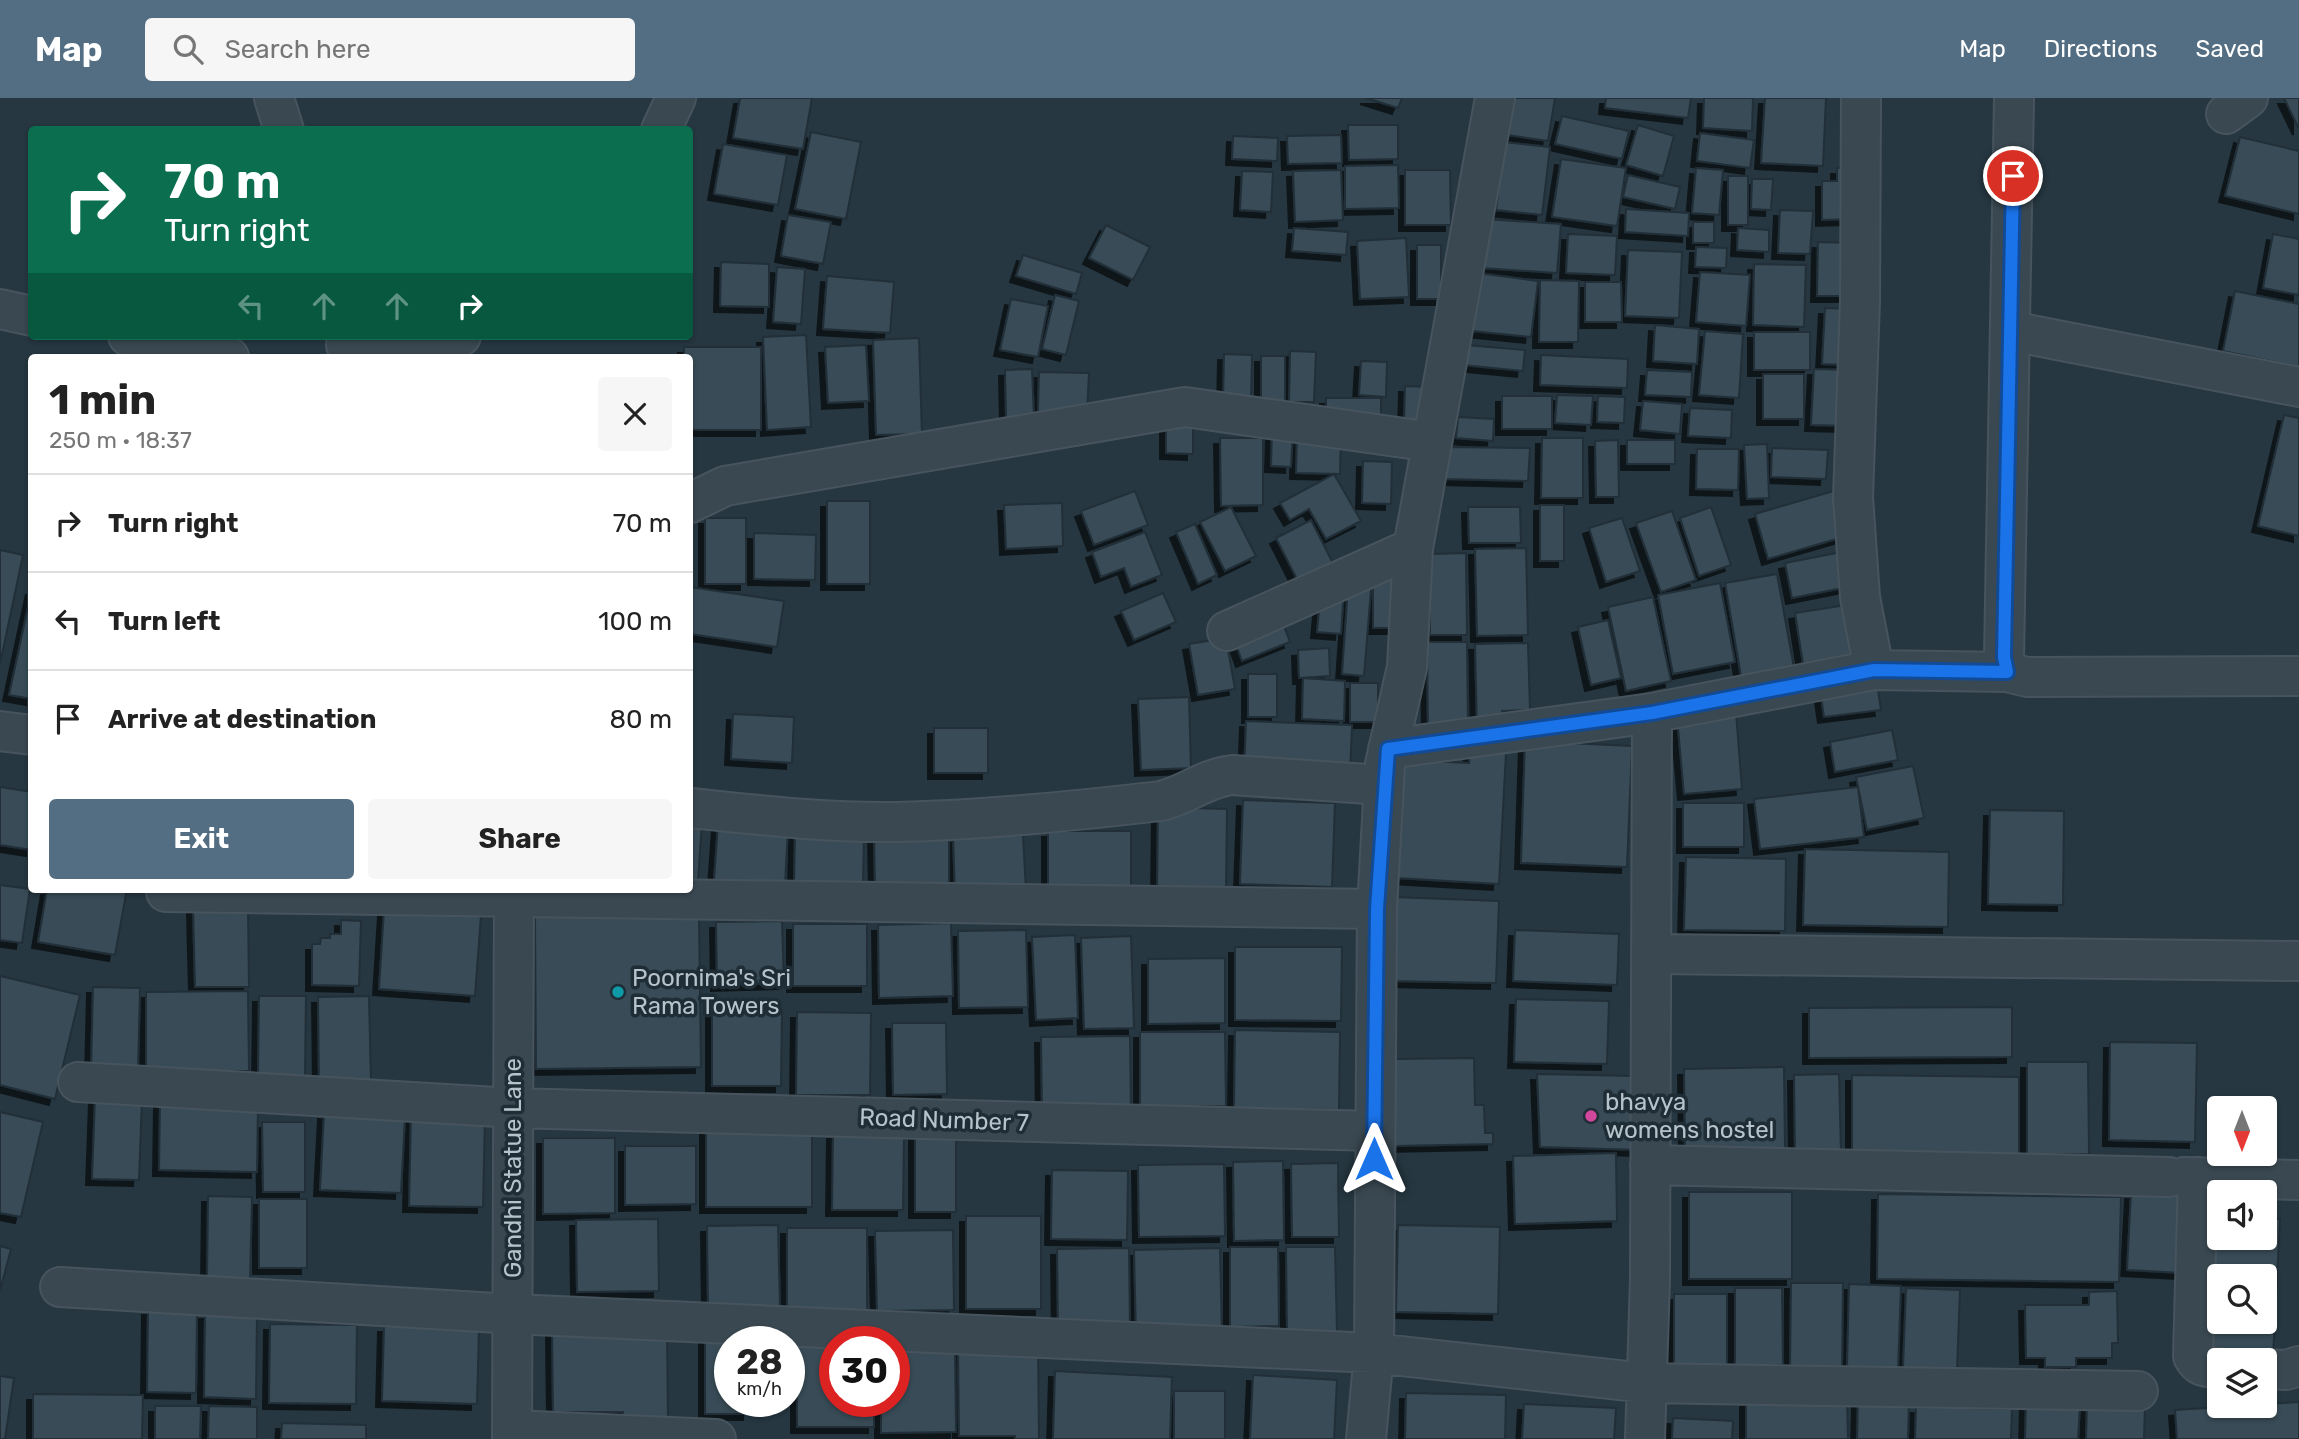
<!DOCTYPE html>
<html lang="en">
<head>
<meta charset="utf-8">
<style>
  :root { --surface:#fff; --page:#f6f6f6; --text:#222; --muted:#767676; --line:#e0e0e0; --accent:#536e83 }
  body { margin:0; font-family:Rubik,sans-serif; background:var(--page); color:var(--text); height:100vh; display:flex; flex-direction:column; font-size:26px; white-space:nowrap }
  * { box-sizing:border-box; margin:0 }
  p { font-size:23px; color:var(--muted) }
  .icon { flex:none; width:38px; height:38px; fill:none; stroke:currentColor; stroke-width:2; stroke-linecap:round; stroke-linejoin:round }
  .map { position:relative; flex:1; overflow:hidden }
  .side { position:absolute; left:28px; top:256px; width:665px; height:539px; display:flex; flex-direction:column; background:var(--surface); border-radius:7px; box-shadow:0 2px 5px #0004 }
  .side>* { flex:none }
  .guide { position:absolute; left:28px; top:28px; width:665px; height:214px; border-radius:7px; box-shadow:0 2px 5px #0004; background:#0b6e4f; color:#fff; overflow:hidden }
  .needle { width:46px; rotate:180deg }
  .controls { position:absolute; left:2207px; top:998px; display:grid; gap:14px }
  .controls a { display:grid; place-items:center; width:70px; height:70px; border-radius:7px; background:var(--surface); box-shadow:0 2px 5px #0004; font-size:35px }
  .speed { position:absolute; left:714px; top:1228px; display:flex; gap:14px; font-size:35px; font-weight:700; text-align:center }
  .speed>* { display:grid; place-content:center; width:91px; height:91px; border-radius:50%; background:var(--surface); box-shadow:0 2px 5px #0004; line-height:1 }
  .speed small { font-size:18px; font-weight:400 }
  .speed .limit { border:10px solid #d22; background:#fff; color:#111 }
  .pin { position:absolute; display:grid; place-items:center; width:60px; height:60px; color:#fff; margin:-30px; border:4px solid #fff; border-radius:50%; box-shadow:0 2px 7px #0007 }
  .me { position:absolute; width:77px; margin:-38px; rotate:0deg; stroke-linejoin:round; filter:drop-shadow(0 0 5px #0008) }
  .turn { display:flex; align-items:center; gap:24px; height:147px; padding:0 21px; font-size:32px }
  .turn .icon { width:91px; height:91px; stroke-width:2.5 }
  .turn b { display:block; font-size:49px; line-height:60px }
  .lanes { display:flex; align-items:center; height:66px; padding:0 21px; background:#0003; justify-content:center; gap:35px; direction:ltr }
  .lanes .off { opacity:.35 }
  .round { display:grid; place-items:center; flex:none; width:74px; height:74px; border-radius:7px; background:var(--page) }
  .headline { display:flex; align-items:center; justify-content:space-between; height:119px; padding:0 21px }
  h1 { font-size:42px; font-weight:700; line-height:52px }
  .cta { display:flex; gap:14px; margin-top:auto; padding:14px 21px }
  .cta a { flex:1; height:80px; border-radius:7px; background:var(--accent); color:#fff; font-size:28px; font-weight:700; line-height:80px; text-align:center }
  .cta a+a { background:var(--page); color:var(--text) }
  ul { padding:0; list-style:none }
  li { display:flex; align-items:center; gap:21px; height:98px; padding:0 21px; border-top:2px solid var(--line) }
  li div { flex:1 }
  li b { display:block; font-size:26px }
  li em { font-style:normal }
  header { display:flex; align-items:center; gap:42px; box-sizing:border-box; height:98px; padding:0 35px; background:var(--accent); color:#fff }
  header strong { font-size:33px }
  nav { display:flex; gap:38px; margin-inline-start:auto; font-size:24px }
  .search { width:490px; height:63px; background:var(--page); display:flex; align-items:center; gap:18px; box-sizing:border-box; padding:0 24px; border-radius:7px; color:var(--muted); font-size:26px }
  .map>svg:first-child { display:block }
</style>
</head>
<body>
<header>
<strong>Map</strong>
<div class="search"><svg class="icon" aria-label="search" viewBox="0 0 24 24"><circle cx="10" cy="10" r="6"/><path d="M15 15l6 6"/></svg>Search here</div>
<nav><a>Map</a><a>Directions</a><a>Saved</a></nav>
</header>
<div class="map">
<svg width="2299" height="1341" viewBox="0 0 2299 1341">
  <defs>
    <filter id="shadow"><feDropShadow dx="-6" dy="6" stdDeviation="0" flood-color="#0009"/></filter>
  </defs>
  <rect width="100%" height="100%" fill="#263741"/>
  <path fill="#384c57" stroke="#212f38" stroke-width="2" fill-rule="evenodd" filter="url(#shadow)" d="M740,0h72l-9,51 -70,-11z
    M1366,0h36l-4,10z
    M1507,0h48l-7,43 -47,-7z
    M1606,0h85l-3,20 -83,-10z
    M1704,0h49l-1,33 -49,-3z
    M1765,0h61l-3,68 -62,-3z
    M2284,0h15v31z
    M1562,18l67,15 -7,28 -67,-15z
    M1348,27h50v34l-49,1z
    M1638,27l36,11 -11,40 -37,-11z
    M811,34l50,10 -15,77 -51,-10z
    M1700,35l54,7 -4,28 -53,-7z
    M1341,37l1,28 -54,1 -1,-28z
    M1233,38l45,2 -1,23 -45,-2z
    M2240,39l59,14v63l-74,-18z
    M1504,44l46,5 -8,68 -46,-5z
    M723,46l64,11 -9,50 -64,-11z
    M1561,61l65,9 -9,58 -65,-9z
    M1398,67l1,43 -54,1v-43z
    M1696,70l27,2 -4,45 -27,-2z
    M1837,70h14v51l-29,1v-39h15z
    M1341,72l2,50 -48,2 -2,-51z
    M1405,72h45l1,55h-46z
    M1242,73l31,1 -2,40 -31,-2z
    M1628,77l52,12 -5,22 -52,-12z
    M1728,78h20v49h-20z
    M1752,81h21l-2,31 -20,-1z
    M1626,111l63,4 -1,23 -63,-4z
    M1780,112l33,1 -3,43 -32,-1z
    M788,117l43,7 -8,42 -42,-8z
    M1485,121l76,5 -4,49 -75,-5z
    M1693,124h21v21h-21z
    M1106,127l44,22 -17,33 -44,-22z
    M1294,130l54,4 -2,23 -54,-4z
    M1738,130l31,2v22l-32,-2z
    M1568,136l49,2 -2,39 -49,-2z
    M2273,136l26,5v56l-36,-7z
    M1406,140l3,59 -49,2 -3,-58z
    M1818,144l33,1v53h-34z
    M1417,147h24v54h-24z
    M1696,149l31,1 -1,20 -31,-1z
    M1628,152l54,2 -3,66 -54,-2z
    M1023,157l59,18 -6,21 -60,-18z
    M721,164l48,2v43l-49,-1z
    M1754,166l52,1 -2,62 -51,-2z
    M777,169l28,2 -4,55 -28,-2z
    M1700,174l50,3 -4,51 -50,-4z
    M1478,175l60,8 -7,56 -59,-6z
    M827,178l67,6 -4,51 -67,-4z
    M1540,182l39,1 -1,61h-39z
    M1585,184h36l1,40h-37z
    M2235,193l64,13v63l-76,-16z
    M1055,197l24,6 -13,54 -24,-6z
    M1011,201l37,7 -10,51 -38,-7z
    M1825,210l25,1 -2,56 -26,-1z
    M1655,227l44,4 -2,35 -44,-3z
    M1705,233l38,3 -4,64 -40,-3z
    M1754,234h56v38h-56z
    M806,237l5,92 -44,3 -4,-93z
    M919,240l3,96 -46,1 -3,-95z
    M866,247l3,56 -41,2 -3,-56z
    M1465,247l60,5 -2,21 -60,-6z
    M684,249h77v83h-71v-73h-6z
    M1290,253l26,1 -2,50h-25z
    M1224,256l28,1 -1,49h-28z
    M1541,257l87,4 -1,29 -87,-3z
    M1261,258h24v52h-24z
    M1361,263l26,1 -1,35 -27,-2z
    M1032,271l2,48h-28l-1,-47z
    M1814,271l35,1 -2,56 -36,-1z
    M1647,272l45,2 -1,25 -46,-2z
    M1039,274l50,1 -2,41 -49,-2z
    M1763,276h41v45h-41z
    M1405,288l27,1 -1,38 -27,-1z
    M1557,297l36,1 -2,29 -36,-2z
    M1502,298h50v33h-50z
    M1598,298l27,1 -1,26 -27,-1z
    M1326,300h55v21h-55z
    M1643,303l39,3 -2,30 -40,-4z
    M1690,310l42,2 -1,28 -43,-2z
    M2284,317l15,3v118l-41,-10z
    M1458,319l36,2 -1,22 -37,-3z
    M1166,328l27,1v27l-27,-1z
    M1272,331l21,1 -2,37 -20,-1z
    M1297,338l44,1 -1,37 -44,-1z
    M1220,340h43v67l-42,1z
    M1542,340h41v60h-42z
    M1618,342l1,57h-23l-1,-56z
    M1627,342h48v24h-48z
    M1767,346l2,54 -22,1 -3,-54z
    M1446,349l84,1 -2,33 -83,-2z
    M1772,350l56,2 -2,29 -55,-2z
    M1697,351h42l-1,41 -42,-1z
    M1363,363l29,1 -1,42 -29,-1z
    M1334,376l27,47 -35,18 -17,-30 -19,11 -10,-17z
    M1837,392l13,45 -82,24 -13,-45z
    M1135,393l13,34 -54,20 -13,-34z
    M827,403h43v83h-43z
    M1062,405l1,43 -57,3 -2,-44z
    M1540,407h24v56h-24z
    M1231,409l25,49 -31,15 -25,-49z
    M1468,409h52l1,36h-52z
    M1711,409l20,58 -32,11 -19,-58z
    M1672,413l24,69 -35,12 -25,-69z
    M705,420h41v66h-41z
    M1622,420l18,53 -34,11 -17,-54z
    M1311,422l26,51 -35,18 -26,-51z
    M1195,426l22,51 -19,9 -22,-52z
    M1145,434l17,43 -31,12 -7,-19 -23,9 -9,-25z
    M754,435l62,2 -1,45 -61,-1z
    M1526,450l2,87 -51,1 -2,-87z
    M0,452l23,5 -23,109z
    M1847,453l6,35 -61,12 -7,-35z
    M1466,455l1,82h-37l-1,-81z
    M1373,475h21v55h-21z
    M1777,476l17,94 -53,8 -16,-93z
    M1720,485l15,79 -62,12 -15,-79z
    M690,489l94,14 -7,46 -87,-13z
    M1348,489l23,2 -7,87 -22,-2z
    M32,490v111l-23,-4z
    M1344,491l-3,45 -24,-2 4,-42z
    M1163,495l13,29 -42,18 -13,-29z
    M1653,499l18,84 -45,10 -18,-84z
    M1853,506l9,57 -58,9 -9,-57z
    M1608,522l13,58 -30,7 -13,-58z
    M1282,523l8,21 -48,19 -8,-22z
    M1226,540l9,51 -37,6 -9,-51z
    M1427,544h40l1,89 -40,1z
    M1528,545l2,67 -28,1 1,18 -26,1 -2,-86z
    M1329,550l1,28 -31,2 -1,-28z
    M1248,576h29v43h-29z
    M1303,580l42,3 -1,40 -42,-2z
    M1350,585h28v39h-28z
    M1877,585l4,27 -57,7 -4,-27z
    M1189,599l2,71 -50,2 -3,-71z
    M1736,614l6,77 -58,5 -7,-77z
    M733,616l61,3 -2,46 -61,-4z
    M1246,623l106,4 -2,52 -106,-4z
    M934,630h54v45h-54z
    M1892,632l6,30 -63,12 -5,-30z
    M1525,643l107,5 -5,121 -106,-4z
    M1470,653l36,2 -7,131 -102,-6 6,-118 66,3z
    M1913,668l11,52 -57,12 -11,-53z
    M0,689l32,5v58l-32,-5z
    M1858,689l6,50 -104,12 -6,-50z
    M1243,702l92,3 -3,84 -92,-3z
    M1683,705h61v44h-61z
    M1158,709l69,2 -1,85 -69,-1z
    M1990,712l74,1 -1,94 -75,-1z
    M690,724h12l-4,59 -8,-1z
    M718,726l70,5 -3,55 -71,-4z
    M1048,733h83v59h-83z
    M795,734l69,1 -1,53h-69z
    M949,735v53l-74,2 -1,-54z
    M1023,737l3,56 -71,3 -2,-57z
    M1805,751l144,3 -1,75 -145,-2z
    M1686,759l100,2 -1,72 -101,-1z
    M0,787l30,4 -8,54 -22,-3z
    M47,791h80l-12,66 -77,-13z
    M1392,799l107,4 -3,82 -106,-2z
    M193,810h55l1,79h-54z
    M384,812l97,6 -6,80 -96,-7z
    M699,817l2,152 -165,2 -1,-153z
    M341,822l20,1 -2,65 -47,-1v-41h8l1,-6h9v-4h11z
    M782,823l2,62 -67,2 -1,-63z
    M951,825l2,73 -74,2 -1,-73z
    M793,826h74v62h-74z
    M1026,832l2,77 -69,1 -1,-77z
    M1515,832l104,4 -2,51 -104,-4z
    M1075,837l3,83 -42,2 -4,-83z
    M1131,838l3,92 -50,1 -3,-91z
    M1235,849h107l-1,74 -106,-1z
    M1225,860v65l-77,1v-65z
    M0,878l80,19 -25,104 -55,-14z
    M93,889l47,1 -2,83 -47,-1z
    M248,893l1,80h-103v-79z
    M259,898h47l-1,81h-47z
    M369,898l2,86h-52l-1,-85z
    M1516,901l93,2 -2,63 -93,-2z
    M2012,909v50l-203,1v-50z
    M712,911l70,1 -1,76h-69z
    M797,914l74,1 -1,82h-74z
    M892,925h54l1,71 -54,1z
    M1235,932l105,2 -1,78 -105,-2z
    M1140,934h85l1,74 -86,1z
    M1130,938l1,75 -89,1 -1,-75z
    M2110,944l87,1 -2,99 -86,-2z
    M1474,960l1,47h9l1,28h8v11l-99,2 -2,-87z
    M2027,964h61l1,92 -62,1z
    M1784,969l1,82 -100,1 -1,-81z
    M1537,976l98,2 5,74 -100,-3z
    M1839,976l2,78 -46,2 -1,-79z
    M1852,977l167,2v80l-167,-2z
    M95,999l47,2 -3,81 -47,-1z
    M160,1004l98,2 -1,68 -98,-2z
    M0,1014l43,10 -22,95 -21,-4z
    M324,1015l81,4 -4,76 -81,-3z
    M411,1017l74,1 -2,91 -74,-1z
    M262,1024h43v70h-42z
    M706,1029h106v80h-106z
    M833,1035h71l-1,77h-71z
    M915,1035h41v79h-41z
    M543,1040h72v75l-72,1z
    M625,1048h71v58l-71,1z
    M1616,1055l1,68 -102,3 -2,-68z
    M1283,1063l1,79 -50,1 -1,-79z
    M1338,1065l1,74h-47l-1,-73z
    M1224,1066l1,72 -86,1 -1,-72z
    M1052,1072l76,1 -1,69 -76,-1z
    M1689,1094h103v87h-103z
    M2131,1095l56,2 -4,78 -56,-3z
    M1878,1096l243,3 -2,85 -242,-3z
    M208,1098l44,1 -2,85 -43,-1z
    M259,1101h48v69h-48z
    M2206,1117l13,1v21h45v-19l16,1 -7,138 -74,-3zM2219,1178h45v45h-45z
    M966,1118h75v93h-75z
    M658,1121l1,72 -82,1 -1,-72z
    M778,1127l2,83 -72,1 -1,-83z
    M1398,1127l102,2 -2,87 -102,-2z
    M787,1130h80v82h-80z
    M953,1132l1,80 -77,1 -2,-80z
    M0,1148l11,3 -11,42z
    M1230,1149h48l1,79 -49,1z
    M1286,1149h49l2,85 -50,1z
    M1129,1150l1,82h-72l-1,-81z
    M1220,1150l2,85 -86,2 -2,-85z
    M1791,1185h52l-1,86 -52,-1z
    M1849,1186l52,2 -3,83 -51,-2z
    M1735,1190h47l1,77 -48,1z
    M1906,1190l54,2 -3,79 -54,-1z
    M2117,1193l1,52h-6v15h-36v9h-31v-9h-19l-1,-53h64v-13z
    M1674,1196h53v85h-53z
    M148,1211l49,1 -1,83 -49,-1z
    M205,1215h52l-1,86 -52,-2z
    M270,1226l87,1 -1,79 -87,-1z
    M384,1228l95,3 -2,75 -95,-3z
    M667,1231l1,92 -45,1v-10h-70l-1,-82z
    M705,1239l25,5v60h19v12h-44z
    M1038,1245l1,96h-24v-3h-56l-1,-92z
    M797,1247h38v57h39v25h-77z
    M894,1253h61l1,81 -75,1v-31h13z
    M1055,1273l117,6 -2,62h-117z
    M1253,1277l84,5 -3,59h-84z
    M0,1278l14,2 -9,61h-5z
    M1174,1293h51v48h-51z
    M1406,1295l100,2 -1,44h-100z
    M33,1296l110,1 -1,44h-109z
    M1847,1301l1,40h-102v-38z
    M1858,1301h51l-1,40h-51z
    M2299,1304v37h-122l-2,-29z
    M2026,1305l54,3 -2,33h-53z
    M1524,1306l92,4 -2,31h-92z
    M2087,1307l58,2 -1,32h-58z
    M155,1308h46l-1,33h-45z
    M209,1308l48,1v32h-49z
    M1916,1309l96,2 -1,30h-96z
    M1673,1320l60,3 -1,18h-60z
    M282,1325l84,2v14h-85z"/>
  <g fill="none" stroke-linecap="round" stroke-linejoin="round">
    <defs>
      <path id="street" d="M274,0l10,32
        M1861,0l-1,203 -7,196 7,100 14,73
        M2014,0l-10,559 3,15 20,5 272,-1
        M2226,16l22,-16
        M661,32l15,-32
        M0,211l32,7
        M2011,233l288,56
        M128,238l101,21
        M346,247l115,-9
        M690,405l35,-17 460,-79 247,35
        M1227,533l186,-83
        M0,633l32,4
        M1388,651l264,-36 222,-43 133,2
        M690,710c68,7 137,15 206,14 89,-2 176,-11 265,-21 25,-6 45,-23 71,-26l152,10
        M166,794l1211,17
        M1653,856l646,7
        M78,984l435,26 861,23
        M1650,1067l519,12
        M2184,1079l115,3
        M2198,1079l-5,179c6,12 13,11 26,12
        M60,1189l453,27 861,39 272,30 492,8
        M2264,1271l22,1 13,-4
        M512,1332l204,9
        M512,1341l2,-542
        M1366,1341l8,-86 3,-444 8,-145 22,-97 6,-119 82,-450
        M1645,1341l5,-160 2,-566"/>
    </defs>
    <use href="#street" stroke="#47545d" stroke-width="42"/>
    <use href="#street" stroke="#3a4851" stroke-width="38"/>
  </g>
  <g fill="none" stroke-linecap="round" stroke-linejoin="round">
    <defs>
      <path id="route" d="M1374,1061l3,-250 11,-160 264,-36 222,-43 133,2 -3,-15 9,-481"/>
    </defs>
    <use href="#route" stroke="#114b97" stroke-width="18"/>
    <use href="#route" stroke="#1a73e8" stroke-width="12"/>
  </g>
  <circle fill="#0f9aa8" stroke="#1f2d36" stroke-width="2.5" cx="618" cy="894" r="7"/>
  <circle fill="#d1479c" stroke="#1f2d36" stroke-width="2.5" cx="1591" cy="1018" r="7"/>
  <g text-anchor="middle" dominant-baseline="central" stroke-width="7" stroke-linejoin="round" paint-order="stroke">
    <g font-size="24" fill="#b7c3cb" stroke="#1f2d36" text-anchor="start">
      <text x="632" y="880">Poornima's Sri<tspan x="632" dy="28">Rama Towers</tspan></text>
      <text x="1605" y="1004">bhavya<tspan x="1605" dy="28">womens hostel</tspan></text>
    </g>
    <g font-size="24" fill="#b7c3cb" stroke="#1f2d36">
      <text transform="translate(944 1022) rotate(2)">Road Number 7</text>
      <text transform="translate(513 1070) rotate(-90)">Gandhi Statue Lane</text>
    </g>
  </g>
</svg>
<div class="controls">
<a><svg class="needle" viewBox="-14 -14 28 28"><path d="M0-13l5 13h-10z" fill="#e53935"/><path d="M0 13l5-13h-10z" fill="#767676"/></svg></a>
<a><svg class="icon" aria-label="sound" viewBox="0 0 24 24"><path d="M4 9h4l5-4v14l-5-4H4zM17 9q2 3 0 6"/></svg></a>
<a><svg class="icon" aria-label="search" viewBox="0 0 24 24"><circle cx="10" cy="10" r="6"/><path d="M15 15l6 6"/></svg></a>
<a><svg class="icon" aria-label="layers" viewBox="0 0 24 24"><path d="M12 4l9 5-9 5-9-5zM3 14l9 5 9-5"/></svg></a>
</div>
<div class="speed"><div>28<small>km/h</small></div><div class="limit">30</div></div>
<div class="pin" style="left:2013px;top:78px;background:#d93025"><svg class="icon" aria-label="arrive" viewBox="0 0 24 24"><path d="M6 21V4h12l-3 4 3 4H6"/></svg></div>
<svg class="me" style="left:1374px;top:1061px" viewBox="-20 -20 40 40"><path d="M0-17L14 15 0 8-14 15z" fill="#1a73e8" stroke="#fff" stroke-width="4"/></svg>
<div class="guide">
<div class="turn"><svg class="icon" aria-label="right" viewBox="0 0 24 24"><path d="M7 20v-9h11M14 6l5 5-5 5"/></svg><div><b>70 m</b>Turn right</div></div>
<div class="lanes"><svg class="icon off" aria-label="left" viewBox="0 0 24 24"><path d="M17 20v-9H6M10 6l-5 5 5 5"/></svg><svg class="icon off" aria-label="ahead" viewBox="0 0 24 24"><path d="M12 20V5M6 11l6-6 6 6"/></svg><svg class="icon off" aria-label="ahead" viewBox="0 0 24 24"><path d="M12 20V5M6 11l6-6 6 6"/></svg><svg class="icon" aria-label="right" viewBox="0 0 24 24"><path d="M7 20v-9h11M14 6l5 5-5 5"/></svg></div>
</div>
<section class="side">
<div class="headline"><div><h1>1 min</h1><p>250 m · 18:37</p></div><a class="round"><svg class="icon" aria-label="close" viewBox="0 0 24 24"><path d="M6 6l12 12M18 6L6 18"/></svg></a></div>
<ul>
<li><svg class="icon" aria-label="right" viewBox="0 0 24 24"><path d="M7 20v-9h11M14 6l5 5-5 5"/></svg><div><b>Turn right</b></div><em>70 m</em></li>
<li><svg class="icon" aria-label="left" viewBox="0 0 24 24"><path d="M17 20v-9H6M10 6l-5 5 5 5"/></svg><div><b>Turn left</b></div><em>100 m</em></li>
<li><svg class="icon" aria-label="arrive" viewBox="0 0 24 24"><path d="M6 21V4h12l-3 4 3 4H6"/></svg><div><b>Arrive at destination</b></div><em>80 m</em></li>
</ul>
<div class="cta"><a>Exit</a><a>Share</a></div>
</section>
</div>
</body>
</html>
